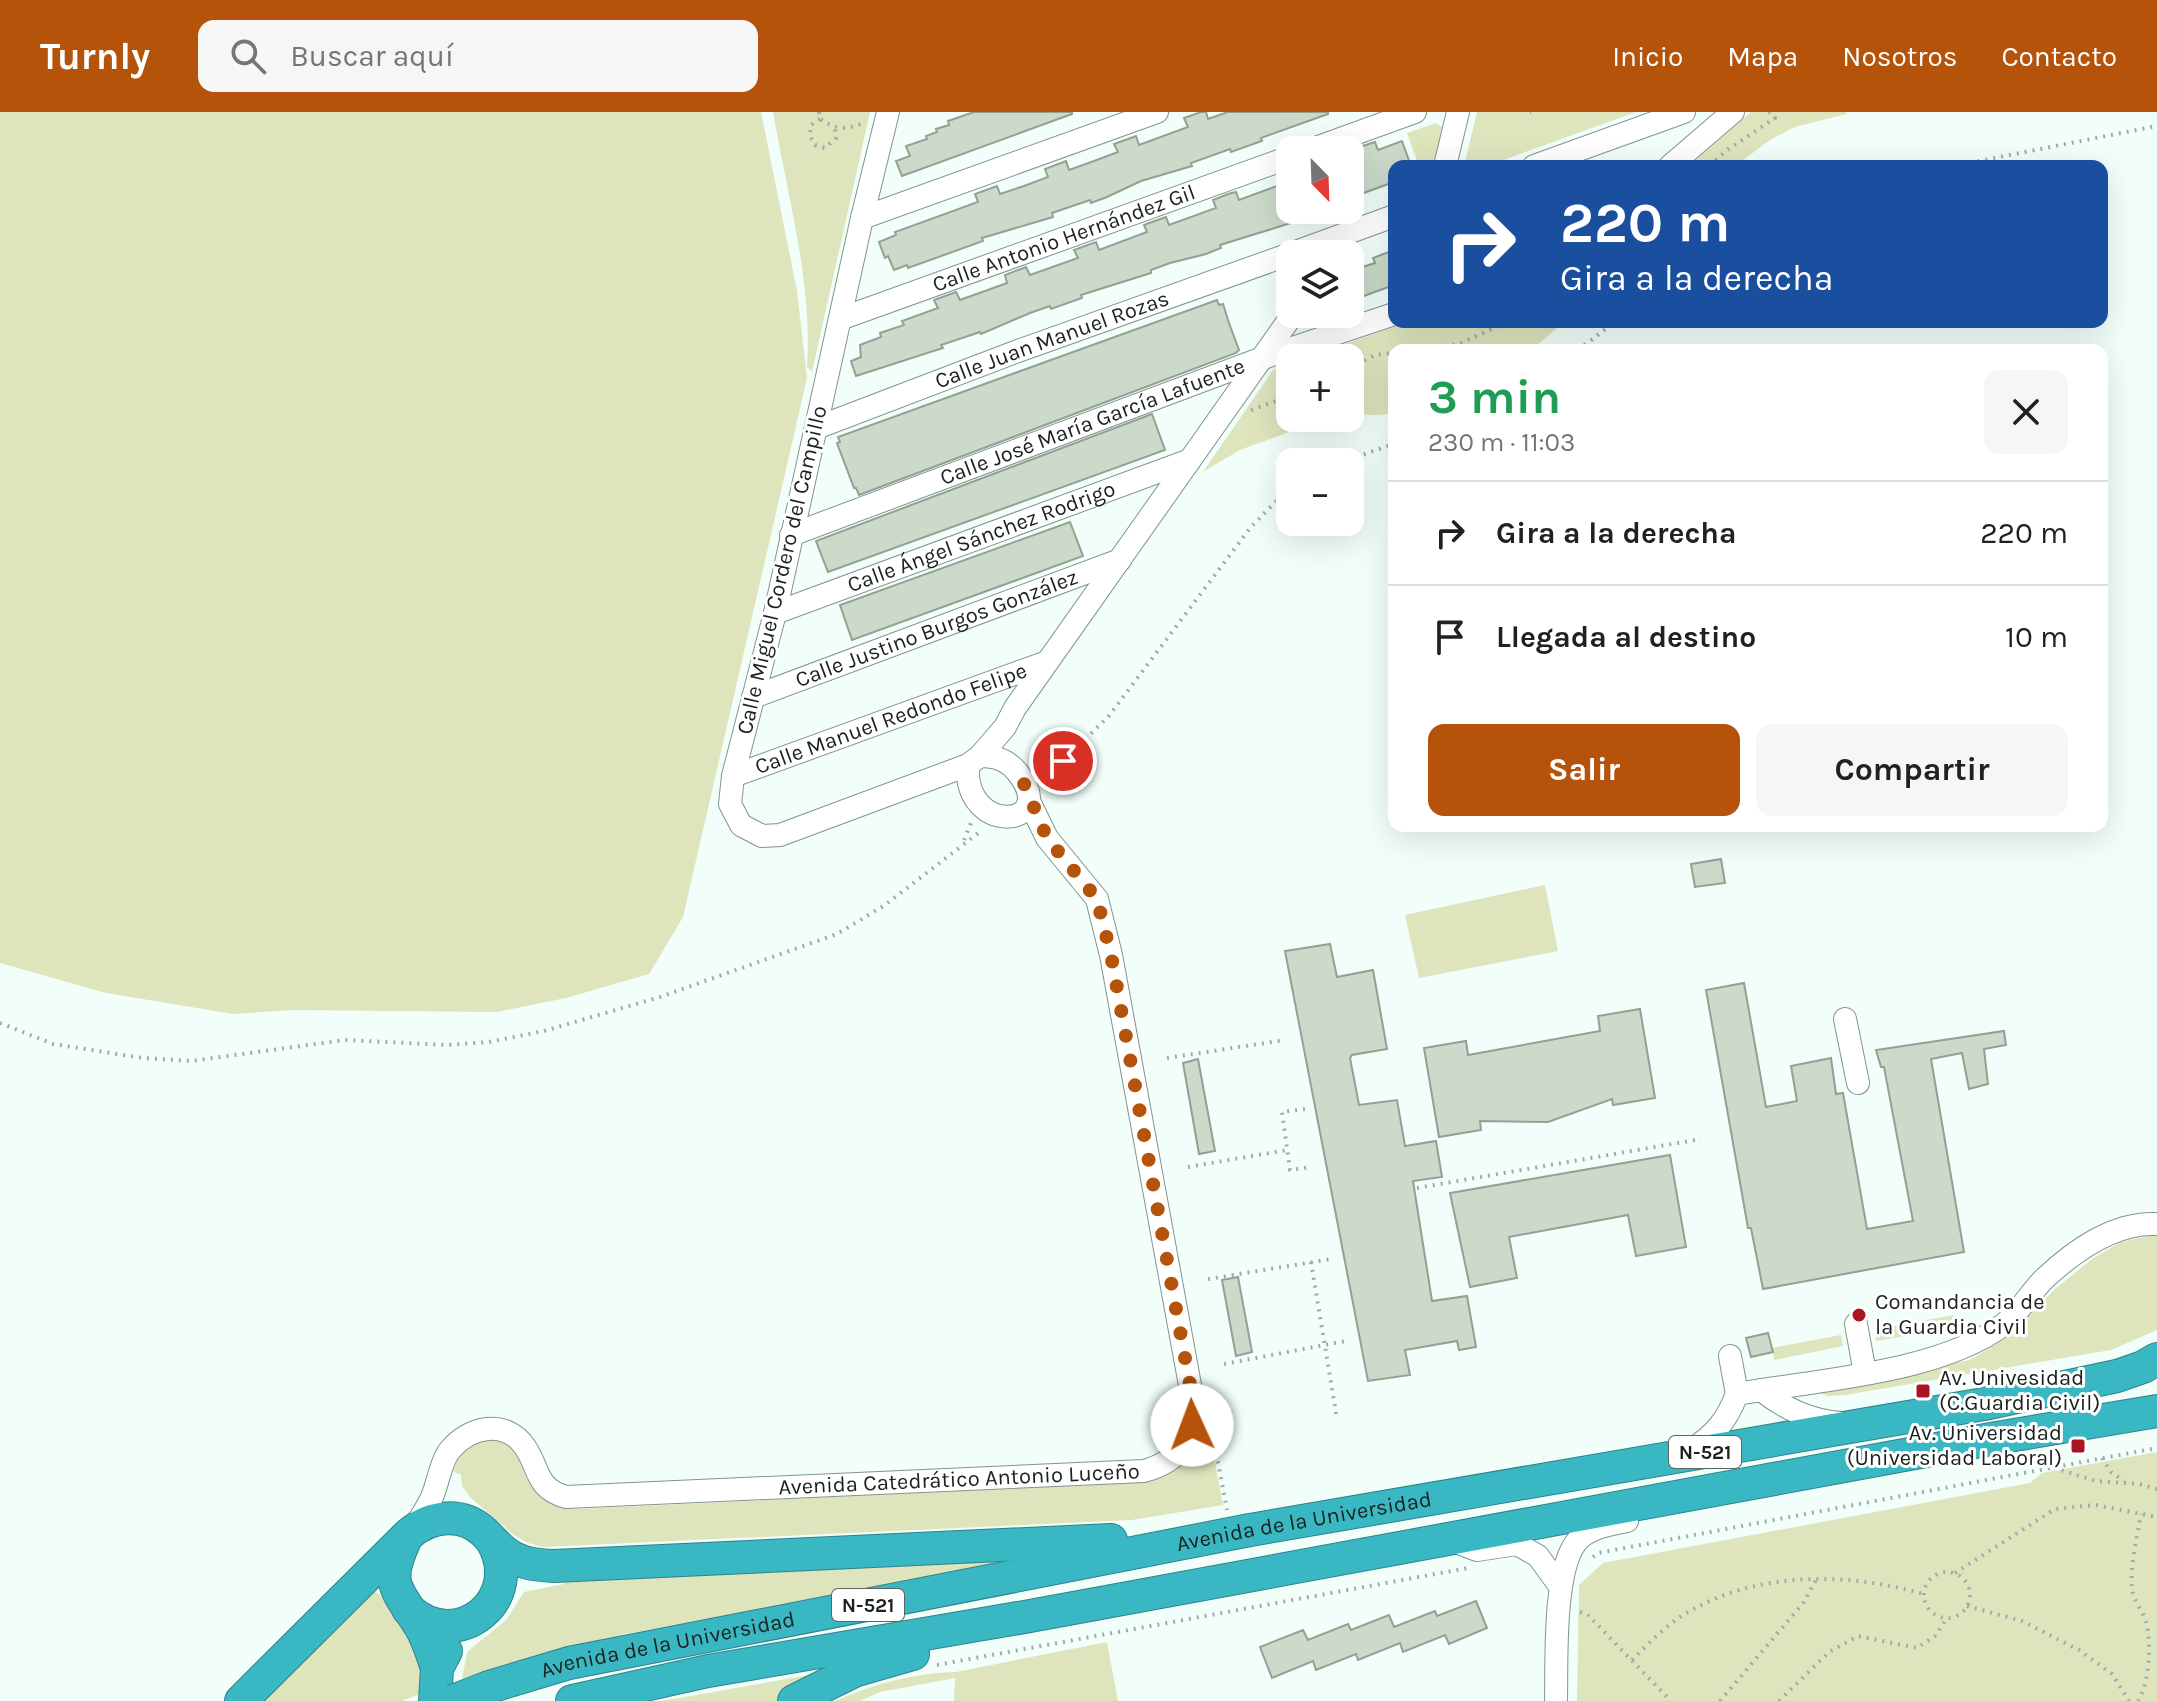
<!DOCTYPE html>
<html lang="es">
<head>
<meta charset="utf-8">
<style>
  :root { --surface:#fff; --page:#f6f6f6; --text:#202124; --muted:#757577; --line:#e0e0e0; --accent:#b45309 }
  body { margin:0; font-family:Karla,sans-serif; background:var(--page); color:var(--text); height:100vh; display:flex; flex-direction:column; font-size:30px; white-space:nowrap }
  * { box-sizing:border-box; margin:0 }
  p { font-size:26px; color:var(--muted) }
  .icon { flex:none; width:44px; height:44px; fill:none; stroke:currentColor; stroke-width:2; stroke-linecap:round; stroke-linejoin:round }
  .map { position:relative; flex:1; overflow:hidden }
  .details { position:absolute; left:1388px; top:232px; width:720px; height:488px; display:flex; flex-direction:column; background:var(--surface); border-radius:16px; box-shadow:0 8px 32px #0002 }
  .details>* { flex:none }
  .guide { position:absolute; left:1388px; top:48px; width:720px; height:168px; border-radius:16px; box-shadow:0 8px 32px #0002; background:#1a4fa0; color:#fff; overflow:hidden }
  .needle { width:52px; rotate:157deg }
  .fabs { position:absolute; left:1276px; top:24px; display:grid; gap:16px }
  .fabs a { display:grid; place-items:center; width:88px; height:88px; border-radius:16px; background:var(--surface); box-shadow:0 8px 32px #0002; font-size:40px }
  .pin { position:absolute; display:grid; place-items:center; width:68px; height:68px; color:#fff; margin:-34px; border:4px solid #fff; border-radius:50%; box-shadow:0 2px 8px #0007 }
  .me { position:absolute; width:88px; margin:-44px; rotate:358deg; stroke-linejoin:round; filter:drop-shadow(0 0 6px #0008) }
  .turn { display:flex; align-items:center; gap:28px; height:168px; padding:0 40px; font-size:36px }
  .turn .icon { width:104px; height:104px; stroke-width:2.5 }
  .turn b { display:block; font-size:56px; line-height:68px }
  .round { display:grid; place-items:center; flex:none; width:84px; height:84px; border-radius:16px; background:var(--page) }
  .headline { display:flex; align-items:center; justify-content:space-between; height:136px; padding:0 40px }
  h1 { font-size:48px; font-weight:700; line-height:60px; color:#1e9e55 }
  .primary-button { display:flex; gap:16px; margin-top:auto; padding:16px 40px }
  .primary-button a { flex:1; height:92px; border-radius:16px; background:var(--accent); color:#fff; font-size:32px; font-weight:700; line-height:92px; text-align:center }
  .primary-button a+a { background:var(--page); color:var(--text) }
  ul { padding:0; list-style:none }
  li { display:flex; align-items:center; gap:24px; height:104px; padding:0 40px; border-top:2px solid var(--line) }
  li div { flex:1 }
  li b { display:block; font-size:30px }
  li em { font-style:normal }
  header { display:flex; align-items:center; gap:48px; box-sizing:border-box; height:112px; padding:0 40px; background:var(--accent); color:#fff }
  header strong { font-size:38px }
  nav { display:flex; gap:44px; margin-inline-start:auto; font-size:28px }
  .search { width:560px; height:72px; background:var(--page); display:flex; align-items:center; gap:20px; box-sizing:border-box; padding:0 28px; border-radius:16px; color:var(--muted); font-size:30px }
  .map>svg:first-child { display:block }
</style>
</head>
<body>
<header>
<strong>Turnly</strong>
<div class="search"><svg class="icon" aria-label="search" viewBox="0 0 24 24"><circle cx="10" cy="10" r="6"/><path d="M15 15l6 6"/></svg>Buscar aquí</div>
<nav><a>Inicio</a><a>Mapa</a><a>Nosotros</a><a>Contacto</a></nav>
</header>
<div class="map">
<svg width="2157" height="1589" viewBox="0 0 2157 1589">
  <rect width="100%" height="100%" fill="#f1fefa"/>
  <path fill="#dee4bc" d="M0,0h761l36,179 10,87 -124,539 -34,57 -83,24 -69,14 -206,-2 -58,4 -127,-21 -106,-30z
    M773,0h97l-58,260 -5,-5c6,-83 -20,-173 -34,-255z
    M1477,0h159l-149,54h-20l-2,-4z
    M1751,0h95v2l-51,13 -25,13 -35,26h-46z
    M1436,11l7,5 -7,38h-17l-12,-33z
    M1408,210h156l-33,28h-137v63c-16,3 -29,2 -44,0v-55h-44z
    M1290,252v54h37l-87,32 -37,22 70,-102z
    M1545,773l13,66 -139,27 -14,-63z
    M2157,1122v96l-46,20 -266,45 -18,1 -9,-4 152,-32 41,-25 44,-46 37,-30 29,-17z
    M1955,1203l2,12 -81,14 -2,-12z
    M1841,1223l2,11 -69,14 -2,-12z
    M1204,1292l19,101 -91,15 -589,27 -15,-4 -14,-8 -43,-37 -9,-12 -1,-11 -7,-3c4,-28 38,-45 60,-22 7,8 8,20 13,29 10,19 30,29 51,30l572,-27c39,-18 52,-34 54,-78z
    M2157,1340v249h-580l2,-116 24,-22 427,-80 12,-10z
    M1026,1448l-400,74 -115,29 -49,16 5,-27 39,-32 18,-28 40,-8 1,-6z
    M372,1478l8,5 36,52 8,28 1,17 -23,9h-146z
    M1107,1530l11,59h-164l1,-23 -75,14 -20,9h-25c39,-17 78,-28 121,-29z
    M817,1562l-41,27h-114l141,-25z"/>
  <path fill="#ccdacb" stroke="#93a092" stroke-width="2" d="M974,0h98v2l-170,62 -6,-15 14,-5 -4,-10 21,-7 -1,-3 11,-4 -1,-3 13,-4 -1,-4z
    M1201,0h5l2,7 20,-7h100v2l-67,24 1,3 -31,11 -1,-3 -39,14 1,3 -51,15 -34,16 -16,6 -1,-3 -38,13 1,4 -71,21 1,3 -75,27 -1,-3 -13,5 -6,-14 -3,2 -6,-16 17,-7 -1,-3 83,-30 -3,-8 22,-8 3,8 24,-8 24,-9 -3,-8 21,-8 3,9 25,-9 24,-9 -4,-8 22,-8 3,9 49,-18 -4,-9z
    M1402,29l9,25h-17v16l-44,16v-38l6,-3 -3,-8 22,-7 3,8z
    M1290,69l1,42 -71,22 1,3 -15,6 -36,9 -19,7v3l-70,22 1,3 -31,11 -1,-3 -20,7 -49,21 -1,-2 -39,13 2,3 -87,28 -5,-15 10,-4 -1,-12 21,-8 -1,-4 24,-8 -2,-4 36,-13 -4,-8 22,-8 4,8 47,-17 -2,-8 21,-8 4,8 48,-17 -4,-8 22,-8 3,8 48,-18 -3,-7 5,-2 17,-6 3,8 47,-17 -3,-8 15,-6 8,-2 3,8z
    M1394,138v35l-44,16v-18l7,-2 -4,-11 22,-7 -2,-5z
    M1217,188l2,5 4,-1 6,19 10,27 -3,3 -377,142 -3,-7h-2l-17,-45 3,-1 -2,-5z
    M1152,302l13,36 -337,122 -12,-31z
    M1070,410l13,34 -231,84 -12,-35z
    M1721,747l4,24 -30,4 -4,-23z
    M1330,832l7,33 36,-7 14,79 -35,6 -2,3 9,47 38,-5 8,46 31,-5 6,36 -29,4 19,120 35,-5 9,51 -17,3 -2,-9 -52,9 5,25 -42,6 -83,-430z
    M1744,871l22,124 31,-6 -6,-35 40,-8 5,36 7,-1 24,136 46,-8 -29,-154h-3l-5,-17 128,-19 2,14 -22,4 4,35 -19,5 -7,-36 -31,6 33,193 -201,37 -12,-61h-3l-42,-238z
    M1640,897l15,89 -42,7 -1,-6 -64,23 -68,-1 1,9 -42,7 -15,-89 42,-7 2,14 132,-24 -2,-15z
    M1198,947l17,92 -16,3 -16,-91z
    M1670,1043l16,92 -50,9 -8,-41 -119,22 8,41 -47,9 -20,-94z
    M1238,1165l14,75 -16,4 -14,-76z
    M1768,1221l5,19 -22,5 -5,-19z
    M1476,1489l11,27 -38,16 -4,-9 -42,17 -3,-9 -42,17 -2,-6 -40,16 -3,-9 -41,17 -12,-31 43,-17 5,10 40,-16 3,6 38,-15 5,12 41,-16 2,5z"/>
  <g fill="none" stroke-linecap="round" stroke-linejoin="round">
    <defs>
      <g id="minor">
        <path d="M888,0l-26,106 -87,395 -42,163 -3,28 11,21 21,11 18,-1 188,-70 12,-9 25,-29 10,-19 278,-394"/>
        <path d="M1310,38l105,-38"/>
        <path d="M1445,54l13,-54"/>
        <path d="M1534,54l150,-54"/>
        <path d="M1670,54l63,-54"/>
        <path d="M862,106l295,-106"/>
        <path d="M1290,142l104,-38"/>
        <path id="s1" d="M840,207l450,-162"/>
        <path id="s2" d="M816,316l202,-77 272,-97"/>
        <path id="s3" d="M791,423l469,-176 134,-45"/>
        <path id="s4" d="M775,501l415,-153"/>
        <path id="s5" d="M753,585l367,-137"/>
        <path d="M968,653c-5,72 93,63 50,8 -10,-13 -22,-17 -38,-17"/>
        <path id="s6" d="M733,664l314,-114"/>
        <path d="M1845,907l13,64"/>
        <path d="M1856,1212l9,49"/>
        <path d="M1730,1244l7,38c79,-14 202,-21 266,-69 16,-12 27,-32 41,-46 31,-29 70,-57 113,-55"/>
        <path d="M1761,1278c24,19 48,30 79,33"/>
        <path d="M1691,1338c24,-15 36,-30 46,-56"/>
        <path id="s7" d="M414,1417c6,-11 13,-21 18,-32 6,-14 9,-36 18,-47 19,-23 55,-32 75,-3 15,22 10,41 41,50l578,-26c40,-11 50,-35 48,-75l-81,-441 -14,-56 -50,-61 -18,-37"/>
        <path d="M1451,1428l26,10 40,-6 21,12 21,29"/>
        <path d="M1556,1589c1,-37 -4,-140 25,-164 13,-10 30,-13 46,-16"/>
      </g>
      <g id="highway">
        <path d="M405,1428c-21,45 -8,49 15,86 8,13 12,28 17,42"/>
        <path d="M408,1497c49,46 118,-10 84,-68"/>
        <path id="s8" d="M489,1575l80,-24 681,-133 734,-126 133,-28 26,-9 14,-8"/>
        <path d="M241,1589l168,-167c22,-19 53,-22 75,-2 7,7 14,15 22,21 15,11 31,12 48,13l557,-26"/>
        <path d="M435,1589l2,-33 9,-17"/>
        <path d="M572,1589l136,-30 322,-55 961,-177 166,-28"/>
        <path d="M794,1589l60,-30 59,-17"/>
      </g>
    </defs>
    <use href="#minor" stroke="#81958e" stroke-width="24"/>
    <use href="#highway" stroke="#2e838a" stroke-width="34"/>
    <path stroke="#a0aba7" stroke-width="4" stroke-dasharray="2 6" stroke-linecap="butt" d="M819,0l1,7c17,11 25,11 43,4
      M1530,0h1
      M820,7l-9,6 -1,11 5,9 10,3 11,-10 -1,-9
      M1710,54l17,-16 48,-32 -6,-6
      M1954,54l203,-40
      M1413,238l46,-6 48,-22
      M1578,238l37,-28
      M1350,256l25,-13 19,-2
      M1251,298l39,-14
      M1341,350l53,-18
      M1040,660l18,-9
      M1045,666l63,-61 143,-190 39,-40
      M964,728l7,-17
      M0,911l53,21 90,14 48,3 154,-21 102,5 42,-3 55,-11 116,-34 177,-63 48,-29 96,-74
      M1167,946l118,-18
      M1305,997l-23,3 8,58 22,-3
      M1188,1055l99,-17
      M1417,1076l284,-49
      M1311,1150l26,157
      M1208,1167l124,-20
      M1224,1252l122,-23
      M1212,1318l15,80
      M2102,1346l9,14 13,9
      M2054,1356l42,13 43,3 18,5
      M1593,1445l5,-4 559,-105
      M1924 1483a23 23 0 1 1 46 0a23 23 0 1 1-46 0Z
      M1955,1461l100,-64 41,-4 61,12
      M1967,1494l55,15 57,29 33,24 17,27
      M1580,1500l7,2 84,87
      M1632,1548c17,-17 35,-36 56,-48 71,-41 159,-40 235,-18
      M937,1553l531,-97
      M1720,1589l84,-99 12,-22
      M1779,1589l50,-49 29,-16 59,12 18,-12 12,-18
      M2138,1589c11,-16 14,-59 8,-79 -3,-11 -13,-22 -14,-34 -2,-24 5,-50 9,-74"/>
    <use href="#minor" stroke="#fff" stroke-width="22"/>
    <use href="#highway" stroke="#39b7c3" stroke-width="32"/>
    <defs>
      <path id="highway-bridge" d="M453,1589l36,-14"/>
    </defs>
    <use href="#highway-bridge" stroke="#2e838a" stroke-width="34" stroke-linecap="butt"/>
    <use href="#highway-bridge" stroke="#39b7c3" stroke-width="32"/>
  </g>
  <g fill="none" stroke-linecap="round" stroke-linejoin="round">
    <path stroke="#b45309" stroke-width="14" stroke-dasharray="0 25.2" d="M1063,649l-41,18 25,59 50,61 14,56 81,441v29"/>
  </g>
  <g fill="#aa1423" stroke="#fff" stroke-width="3">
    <circle cx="1859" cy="1203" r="8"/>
    <rect x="1915" y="1271" width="16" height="16" rx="4"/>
    <rect x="2070" y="1326" width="16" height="16" rx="4"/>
  </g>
  <g text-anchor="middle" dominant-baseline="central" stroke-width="6" stroke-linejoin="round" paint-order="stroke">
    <g fill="#fff" stroke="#5f6463" stroke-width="2">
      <rect x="1669" y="1324" width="72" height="32" rx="6"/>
      <rect x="832" y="1477" width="72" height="32" rx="6"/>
    </g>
    <g font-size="20" font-weight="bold" fill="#1a2220">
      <text x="1705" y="1340">N-521</text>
      <text x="868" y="1493">N-521</text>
    </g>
    <g font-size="22" fill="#1a2220" stroke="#fff">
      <text stroke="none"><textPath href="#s1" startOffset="238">Calle Antonio Hernández Gil</textPath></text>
      <text stroke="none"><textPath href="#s2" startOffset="252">Calle Juan Manuel Rozas</textPath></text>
      <text stroke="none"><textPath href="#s3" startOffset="322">Calle José María García Lafuente</textPath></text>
      <text stroke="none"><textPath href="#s4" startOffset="220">Calle Ángel Sánchez Rodrigo</textPath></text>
      <text transform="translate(782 458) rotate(-77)">Calle Miguel Cordero del Campillo</text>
      <text stroke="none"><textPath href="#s5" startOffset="196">Calle Justino Burgos González</textPath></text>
      <text stroke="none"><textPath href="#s6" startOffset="168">Calle Manuel Redondo Felipe</textPath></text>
      <text stroke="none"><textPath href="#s7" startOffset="636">Avenida Catedrático Antonio Luceño</textPath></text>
      <text stroke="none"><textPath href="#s8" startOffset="832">Avenida de la Universidad</textPath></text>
      <text stroke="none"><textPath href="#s8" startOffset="184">Avenida de la Universidad</textPath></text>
    </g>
    <g font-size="22" fill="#1a2220" stroke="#fff" text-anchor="start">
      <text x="1875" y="1190">Comandancia de<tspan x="1875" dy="25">la Guardia Civil</tspan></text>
      <text x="1939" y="1266">Av. Univesidad<tspan x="1939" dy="25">(C.Guardia Civil)</tspan></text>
      <text x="2062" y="1321" text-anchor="end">Av. Universidad<tspan x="2062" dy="25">(Universidad Laboral)</tspan></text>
    </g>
  </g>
</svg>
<div class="fabs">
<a><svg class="needle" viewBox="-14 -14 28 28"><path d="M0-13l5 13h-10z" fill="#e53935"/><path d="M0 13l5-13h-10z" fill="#757577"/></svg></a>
<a><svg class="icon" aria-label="layers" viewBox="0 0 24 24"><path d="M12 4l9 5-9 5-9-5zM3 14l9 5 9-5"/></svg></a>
<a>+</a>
<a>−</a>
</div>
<div class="pin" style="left:1063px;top:649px;background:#d93025"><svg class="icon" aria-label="arrive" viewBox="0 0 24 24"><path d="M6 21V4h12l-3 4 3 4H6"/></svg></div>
<svg class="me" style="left:1192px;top:1313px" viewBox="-20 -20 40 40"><circle r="19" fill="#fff"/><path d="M0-13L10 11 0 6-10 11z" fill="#b45309"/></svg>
<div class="guide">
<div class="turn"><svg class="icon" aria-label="right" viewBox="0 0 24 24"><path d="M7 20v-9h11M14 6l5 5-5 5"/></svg><div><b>220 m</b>Gira a la derecha</div></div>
</div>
<section class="details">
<div class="headline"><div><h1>3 min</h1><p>230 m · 11:03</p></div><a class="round"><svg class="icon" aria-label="close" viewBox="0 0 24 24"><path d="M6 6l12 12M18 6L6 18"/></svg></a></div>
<ul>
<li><svg class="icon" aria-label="right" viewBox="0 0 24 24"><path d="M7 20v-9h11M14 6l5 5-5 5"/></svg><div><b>Gira a la derecha</b></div><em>220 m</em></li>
<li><svg class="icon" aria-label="arrive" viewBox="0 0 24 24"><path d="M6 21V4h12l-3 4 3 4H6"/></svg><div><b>Llegada al destino</b></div><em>10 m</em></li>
</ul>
<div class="primary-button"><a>Salir</a><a>Compartir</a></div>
</section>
</div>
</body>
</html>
